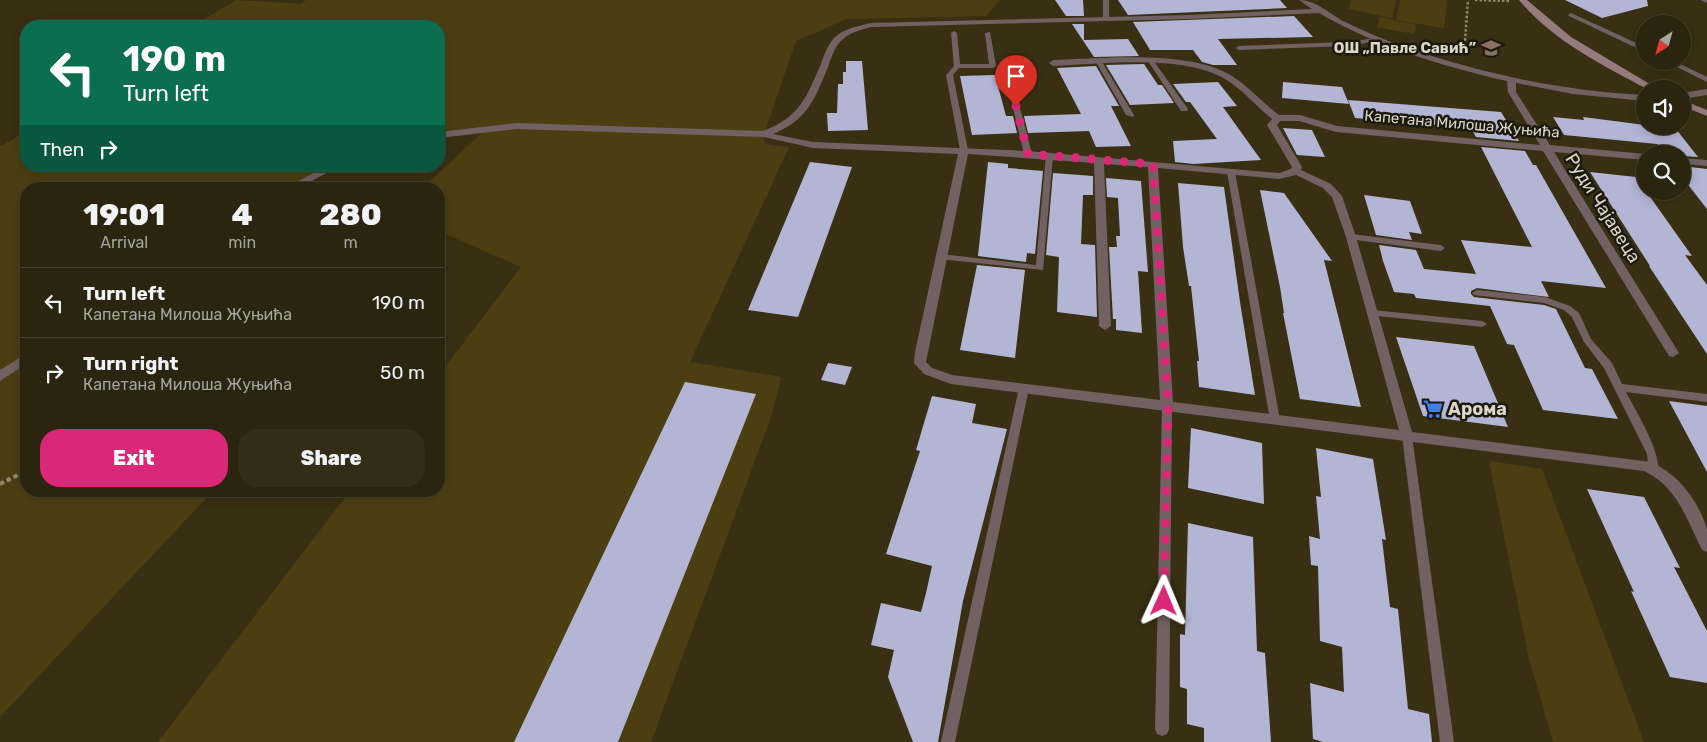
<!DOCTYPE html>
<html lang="en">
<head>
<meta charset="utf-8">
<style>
  :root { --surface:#2b240e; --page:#332c17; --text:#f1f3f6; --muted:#a6a49e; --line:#47412e; --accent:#db2777 }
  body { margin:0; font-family:Rubik,sans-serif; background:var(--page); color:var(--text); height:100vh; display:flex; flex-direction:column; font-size:19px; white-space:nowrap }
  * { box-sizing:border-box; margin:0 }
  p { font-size:16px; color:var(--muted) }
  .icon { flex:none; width:28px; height:28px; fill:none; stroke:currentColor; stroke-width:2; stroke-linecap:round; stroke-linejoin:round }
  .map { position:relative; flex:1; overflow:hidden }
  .panel { position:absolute; left:20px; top:182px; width:425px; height:315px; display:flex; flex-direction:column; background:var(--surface); border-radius:20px; box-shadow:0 2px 12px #0003,0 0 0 1px var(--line) }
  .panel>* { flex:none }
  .banner { position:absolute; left:20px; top:20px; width:425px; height:152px; border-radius:20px; box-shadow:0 2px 12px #0003,0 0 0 1px var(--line); background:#0b6e4f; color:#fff; overflow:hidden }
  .needle { width:32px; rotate:216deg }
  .fabs { position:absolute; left:1636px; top:15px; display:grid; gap:10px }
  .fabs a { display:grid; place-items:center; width:55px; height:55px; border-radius:50%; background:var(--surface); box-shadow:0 2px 12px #0003,0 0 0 1px var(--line); font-size:25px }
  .pin { position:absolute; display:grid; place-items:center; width:42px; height:42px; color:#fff; margin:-51px -21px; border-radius:50% 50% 50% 0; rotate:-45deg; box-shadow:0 0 5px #0007 }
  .pin .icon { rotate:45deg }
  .me { position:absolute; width:55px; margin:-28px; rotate:1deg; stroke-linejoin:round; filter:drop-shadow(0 0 4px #0008) }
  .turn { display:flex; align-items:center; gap:18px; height:105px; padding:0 20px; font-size:22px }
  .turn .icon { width:65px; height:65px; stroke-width:2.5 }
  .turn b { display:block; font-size:35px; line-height:42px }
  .then { display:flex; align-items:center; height:48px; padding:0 20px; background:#0003; gap:10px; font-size:19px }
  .eta { display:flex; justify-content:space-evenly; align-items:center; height:85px; text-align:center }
  .eta b { font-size:30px; font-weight:800; line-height:35px }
  .cta { display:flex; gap:10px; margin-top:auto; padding:10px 20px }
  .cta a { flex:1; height:58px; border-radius:20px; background:var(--accent); color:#fff; font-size:20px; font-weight:800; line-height:58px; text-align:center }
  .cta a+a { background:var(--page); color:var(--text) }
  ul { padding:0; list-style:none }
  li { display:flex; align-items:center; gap:15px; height:70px; padding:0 20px; border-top:1px solid var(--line) }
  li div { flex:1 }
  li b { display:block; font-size:19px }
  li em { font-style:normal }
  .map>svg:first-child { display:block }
</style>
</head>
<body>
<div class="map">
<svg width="1707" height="742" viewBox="0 0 1707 742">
  <rect width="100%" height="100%" fill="#393013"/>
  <path fill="#4b3f12" d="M236,0l65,4 5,-4h694l-14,16 -139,3 -51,22 -32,93 1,10 24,3 -99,215 91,15 -10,40 -120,325h-493l192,-251h89v-116l82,-108 -82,-36v-42h-17l65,-61 -48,8v-110h-246z
    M1351,0h45l-4,18 -43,-9z
    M1400,0h47l-3,28 -48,-8z
    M1380,17l36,8 -2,9 -37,-7z
    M26,131v35h309l-47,23h-262v302h187l-213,226v-572h3z
    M1489,461l53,8 102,273h-91l-24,-83z"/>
  <path fill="#b3b5d5" d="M1055,0h28l1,16h-18z
    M1118,0h162l7,8 -159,7z
    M1565,0h82l1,6 -46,12z
    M1294,16l19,21 -95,2 19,26h-24l-11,-3 -9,-12h-43l-17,-28z
    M1072,24h12v16l44,-1 11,17 -45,1z
    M846,61h16l6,69 -40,1 -1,-18h10l1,-29h5v-12h3z
    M1144,64l14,21h4l12,18 -44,2 -24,-40z
    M1096,66l23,40h-8l20,40 -35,1 -7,-16 -61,2 -4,-17 57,-2 -24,-46z
    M995,75l11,41h7l4,17 -45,2 -12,-59z
    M1218,82l19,24 -14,1 38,53 -68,4 -18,-2 -2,-21 44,-2 -27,-37h-4l-13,-18z
    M1283,82l59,5 7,17 -67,-6z
    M1348,100l153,12 18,29 -43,-4 -5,-9 -116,-10z
    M1553,117l31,3 -1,-3 93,12 22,28 -16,-1v-2h-18l-7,-10 -93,-9z
    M1283,128l29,2 13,27 -28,-2z
    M1481,147l44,4 8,14h3l70,123 -65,-7 8,16 -72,-9 -6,3v3l3,3 70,8 12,4 29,59 7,1 26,50 -75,-9 -29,-65 -7,-1 -17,-38 -74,-8 -2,-4 -20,-2 -11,-31 -4,-16 37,5 8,19 52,5 -15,-34 71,7z
    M810,162l42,5 -54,150 -50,-7z
    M988,162l20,2v4l35,3 -8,83 -8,-1 -1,9 -48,-6z
    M1682,166l25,3v40l-25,-32z
    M1590,172l46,5 56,79 -7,-1 22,30v69l-58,-88h1z
    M1053,173l40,3v19h-10l-2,49 14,1 2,72 -40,-5 2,-55 -13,-2z
    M1106,178l35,3 7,91 -10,-1 4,62 -26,-3v-11h-3l-4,-72h8l-1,-11h4l-2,-38 -11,-1z
    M1178,183l46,4 16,115 15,93 -56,-8 -2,-26h2l-8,-75h-2l-6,-39z
    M1260,190l24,3 48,68 -8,-1 37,147 -61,-8 -17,-86h1l-4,-26z
    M1364,195l46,6 12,33 -13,-2 3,8 -36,-5z
    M977,265l48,5 -10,88 -55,-8z
    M1396,337l78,9 34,81 -85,-11z
    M828,363l24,4 -7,18 -24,-5z
    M685,382l71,12 -138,348h-104z
    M932,396l44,8 -4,19 35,6 -44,172 -25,141h-25l-25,-65 6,-27 -23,-5 10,-42 40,9 5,-19 6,-27 -46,-12 34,-103 -4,-1z
    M1669,401l38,5v66z
    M1191,428l71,15 2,61 -76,-16z
    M1316,448l57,11 13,81 -4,-1 8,68 8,2 10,100 21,5 3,28h-109l-10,-3 -3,-56 34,9 -2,-45 -22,-6 -2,-75 -7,-1 -2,-29 11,3 -4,-43 5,1z
    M1587,489l57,8 36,71 -6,-1 33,64v52l-37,-6 -39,-86 3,1z
    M1188,523l65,14 4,114 8,2 6,89h-67v-14l-17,-4v-35l-7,-2v-53l5,1z"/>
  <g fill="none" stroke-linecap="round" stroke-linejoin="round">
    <path stroke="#8f8872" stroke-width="2.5" stroke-dasharray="2.5 2" stroke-linecap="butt" d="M1475,0l34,1
      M1464,54l4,-54"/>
    <path stroke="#8f8872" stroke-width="4" stroke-dasharray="4.5 3" stroke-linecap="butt" d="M0,484l26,-13"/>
    <path fill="#716162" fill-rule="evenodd" d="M1103,0h6v19l-3,2 -3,-2z
      M1571,13l74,34v5l-76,-36 -1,-1z
      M954,31l3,2 3,31h29l-4,-31 5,-1 6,34 -3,2h-34l-6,7 15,75 -4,2 -4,-2 -14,-75 8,-9 -3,-33z
      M1375,38l2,1v2l-28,5 -110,4 -3,-2 3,-2 110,-4z
      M1149,60h4l35,49 -1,2h-6l-33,-50z
      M1097,61l5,1 32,53 -1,2 -7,-2 -30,-53z
      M1665,61h9l33,16v5z
      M1008,72l3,2 21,80 -1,2h-3l-4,-2 -19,-80z
      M1046,154h3l4,2 -10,114 -104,-11 -1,-2 4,-3 94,11z
      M1228,170h6l1,2 45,248 -1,3h-8l-1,-3 -43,-248z
      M1351,234l90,11 4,3 -4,3 -93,-12 -1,-2z
      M1477,290l68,7 25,9 9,7 12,26 21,24 10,21 85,10v8l-81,-10c8,16 38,64 31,80l-4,1 -4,-1 -2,-18 -43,-86 -20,-26 -12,-25 -8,-7 -20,-7 -70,-8 -2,-2z
      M1372,310l110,11 5,3 -5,3 -113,-12 -2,-2z
      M1024,384l5,4 -74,354h-14l78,-354z
      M1167,402l4,1 1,3 -3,323 -2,5 -5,2 -5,-2 -2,-5 7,-323 1,-3z
      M1407,432l4,1 1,3 42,306h-14l-38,-306 1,-3z"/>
    <path fill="#716162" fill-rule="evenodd" d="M1299,0c16,0 30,13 44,21 18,9 37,17 56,24 79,28 162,46 246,50v6l-72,-7 -57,-11v9l34,53 95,9v6l-91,-8 125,201 -6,4 -4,-1 -126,-205 -207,-19 -37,-11h-19l-3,4 25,42 -1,3 30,14 11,12 14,41 56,195 239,30c27,12 47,38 56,67 0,7 0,16 0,23l-5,-2c-15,-30 -25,-64 -58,-79l-693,-87 -27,-10 -10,-11 1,-11 43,-198 -145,-6 -49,-11 -248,-8 -77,9v-6l77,-9 247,8c37,-14 43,-33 58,-67 3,-9 7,-20 14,-27 10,-9 24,-11 36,-14l318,-8 123,-6zM1319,13c58,34 123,53 188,68l1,11 32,53 -203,-19 -37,-11h-21c-16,-12 -30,-28 -47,-39 -45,-27 -128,-17 -179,-16l-4,3 4,3c48,-2 130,-12 172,13 17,10 31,27 47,40l-5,6 25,42 -1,2 -12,4 -251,-22 -215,-9 -40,-8c35,-14 42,-36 55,-67 3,-9 6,-18 12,-25 8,-9 20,-12 31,-15l318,-8zM968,154l126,9 5,163 6,4 6,-4 -7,-162 44,3 12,233 -208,-25 -20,-7 -6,-6zM1158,168l121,11 17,-4 27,13 9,9 14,40 53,193 -226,-28z
      M1700,0h7v3z
      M1707,89v6l-25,4v-6z
      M1682,158l25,2v6l-25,-2z
      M327,166h13l-44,23h-13z
      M26,354v10l-26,17v-11z"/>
    <path fill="#957b7d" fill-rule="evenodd" d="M1519,0h8l44,37 87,52h-11c-45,-24 -95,-49 -128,-89z
      M1682,100l25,10v6l-25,-10z"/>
  </g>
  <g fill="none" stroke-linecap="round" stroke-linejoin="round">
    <path stroke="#db2777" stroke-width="9" stroke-dasharray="0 16.2" d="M1016,106l12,48 125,10 15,242 -4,195"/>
  </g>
  <defs>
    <symbol id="school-bare" viewBox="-9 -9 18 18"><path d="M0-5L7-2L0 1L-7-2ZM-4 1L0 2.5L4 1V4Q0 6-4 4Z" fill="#8d6e63" stroke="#1c190c" stroke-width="2.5" paint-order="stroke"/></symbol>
    <symbol id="supermarket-bare" viewBox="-9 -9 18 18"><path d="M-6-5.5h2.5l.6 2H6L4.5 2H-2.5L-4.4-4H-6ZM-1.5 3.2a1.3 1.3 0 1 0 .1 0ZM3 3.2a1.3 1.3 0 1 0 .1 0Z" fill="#3f7fe0" stroke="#1c190c" stroke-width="2.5" paint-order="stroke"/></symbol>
  </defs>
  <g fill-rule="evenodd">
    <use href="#school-bare" x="1477" y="34" width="28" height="28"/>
    <use href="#supermarket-bare" x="1419" y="395" width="28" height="28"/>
  </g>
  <g text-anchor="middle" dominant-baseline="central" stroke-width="5" stroke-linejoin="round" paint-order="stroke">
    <g font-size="15" font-weight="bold" fill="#dbd6c6" stroke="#1c190c" text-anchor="end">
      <text x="1476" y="48">ОШ „Павле Савић”</text>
    </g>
    <g font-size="15" fill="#dbd6c6" stroke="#1c190c">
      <text transform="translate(1462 124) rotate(5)">Капетана Милоша Жуњића</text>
    </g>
    <g font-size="18" fill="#dbd6c6" stroke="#1c190c">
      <text transform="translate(1603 208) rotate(58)">Руди Чајавеца</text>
    </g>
    <g font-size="18" font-weight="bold" fill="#dbd6c6" stroke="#1c190c" text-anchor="start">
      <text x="1448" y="409">Арома</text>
    </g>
  </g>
</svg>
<div class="fabs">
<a><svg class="needle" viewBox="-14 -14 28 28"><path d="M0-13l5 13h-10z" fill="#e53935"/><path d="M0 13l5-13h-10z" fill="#a6a49e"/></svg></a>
<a><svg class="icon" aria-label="sound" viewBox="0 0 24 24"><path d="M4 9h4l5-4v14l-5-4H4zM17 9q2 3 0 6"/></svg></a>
<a><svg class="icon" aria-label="search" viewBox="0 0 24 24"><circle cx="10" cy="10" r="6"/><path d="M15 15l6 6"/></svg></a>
</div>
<div class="pin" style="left:1016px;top:106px;background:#d93025"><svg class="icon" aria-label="arrive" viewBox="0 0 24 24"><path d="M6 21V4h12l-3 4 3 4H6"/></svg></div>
<svg class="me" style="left:1164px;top:601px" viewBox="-20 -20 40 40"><path d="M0-17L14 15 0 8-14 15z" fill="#db2777" stroke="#fff" stroke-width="4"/></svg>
<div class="banner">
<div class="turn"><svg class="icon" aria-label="left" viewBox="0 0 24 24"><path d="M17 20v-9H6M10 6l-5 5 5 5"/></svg><div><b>190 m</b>Turn left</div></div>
<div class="then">Then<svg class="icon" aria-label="right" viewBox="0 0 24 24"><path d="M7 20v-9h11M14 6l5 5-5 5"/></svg></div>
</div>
<section class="panel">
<div class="eta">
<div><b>19:01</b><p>Arrival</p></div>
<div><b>4</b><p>min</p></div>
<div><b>280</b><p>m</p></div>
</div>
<ul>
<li><svg class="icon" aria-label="left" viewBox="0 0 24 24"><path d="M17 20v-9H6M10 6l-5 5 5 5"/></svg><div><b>Turn left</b><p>Капетана Милоша Жуњића</p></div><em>190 m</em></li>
<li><svg class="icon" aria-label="right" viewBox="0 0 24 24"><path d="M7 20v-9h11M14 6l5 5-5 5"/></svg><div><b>Turn right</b><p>Капетана Милоша Жуњића</p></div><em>50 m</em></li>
</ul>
<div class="cta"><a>Exit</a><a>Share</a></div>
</section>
</div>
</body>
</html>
